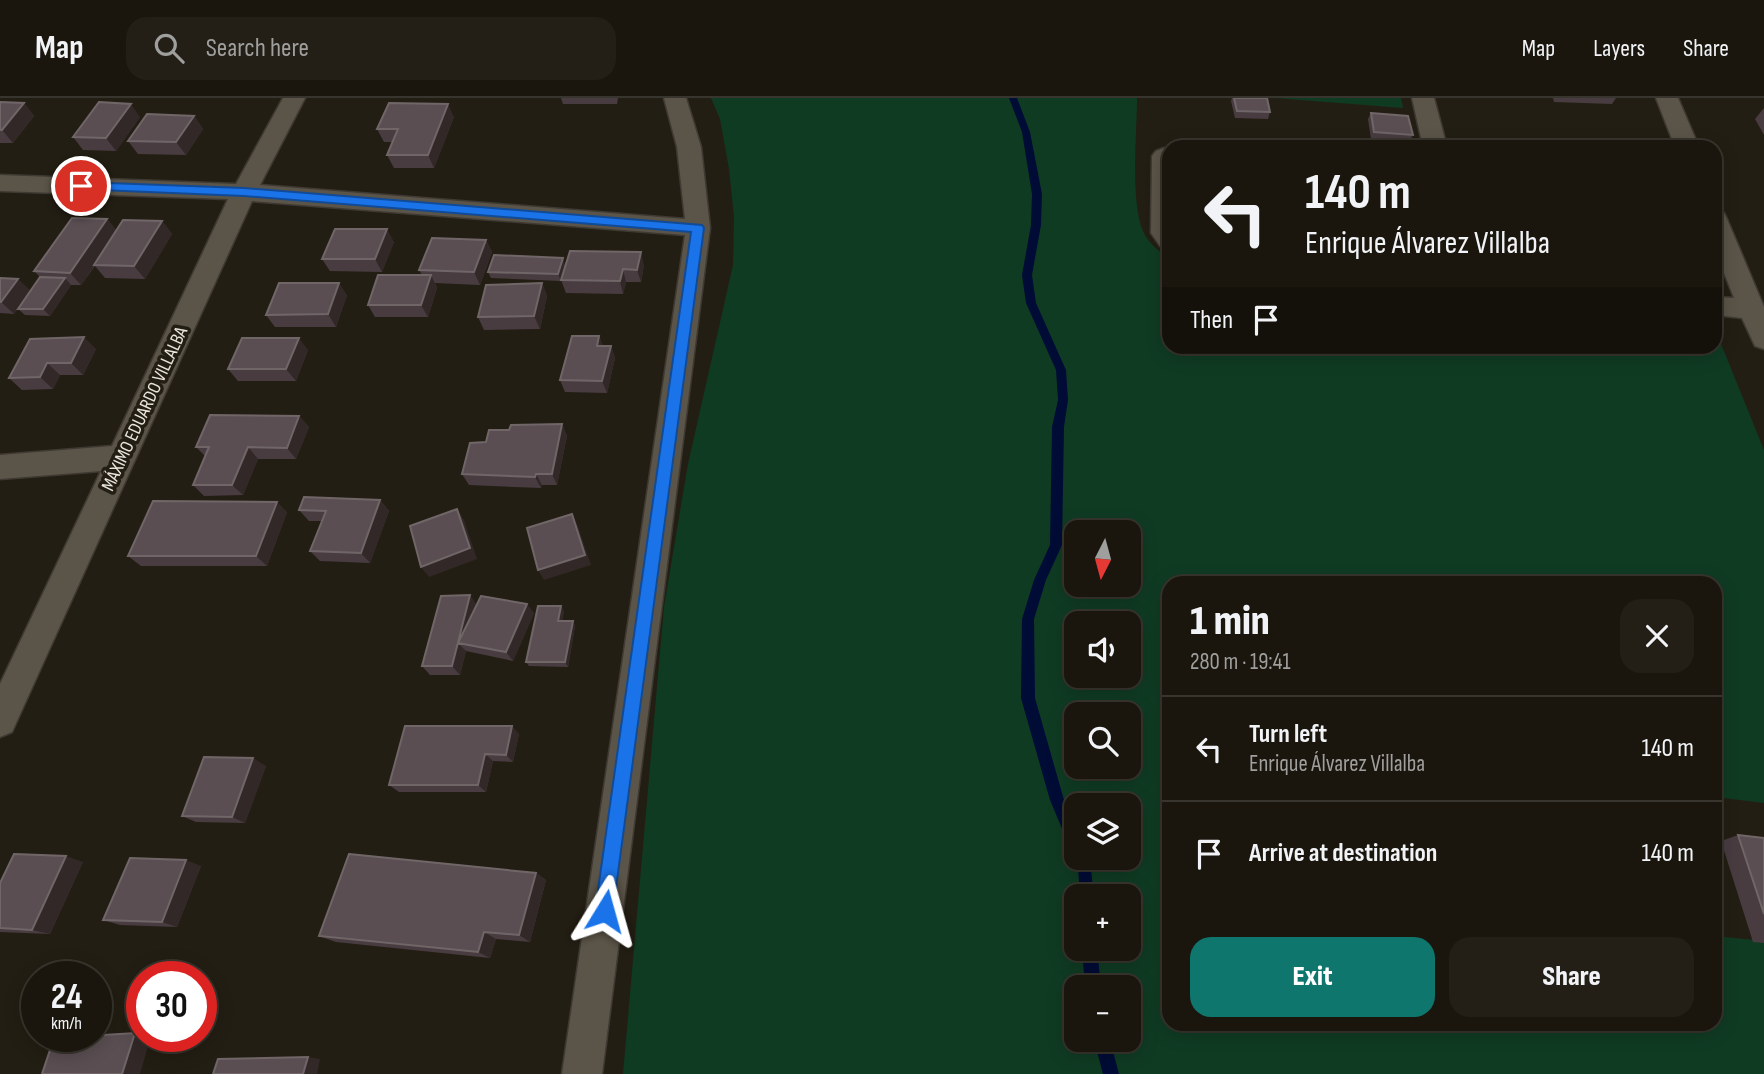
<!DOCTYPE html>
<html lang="en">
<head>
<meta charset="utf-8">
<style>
  :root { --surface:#1a160e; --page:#231f17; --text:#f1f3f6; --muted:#9f9f9e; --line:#38352e; --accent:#0f766e }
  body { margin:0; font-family:"Sofia Sans Condensed",sans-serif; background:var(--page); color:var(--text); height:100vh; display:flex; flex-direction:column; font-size:26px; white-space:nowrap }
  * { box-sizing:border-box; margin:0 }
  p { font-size:23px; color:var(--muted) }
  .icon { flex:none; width:38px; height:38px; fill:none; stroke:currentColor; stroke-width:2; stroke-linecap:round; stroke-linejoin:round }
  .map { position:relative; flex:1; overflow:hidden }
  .panel { position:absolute; left:1162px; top:478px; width:560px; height:455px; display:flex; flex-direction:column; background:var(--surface); border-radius:21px; box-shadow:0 4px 18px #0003,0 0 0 2px var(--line) }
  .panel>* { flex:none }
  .hud { position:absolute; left:1162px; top:42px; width:560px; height:214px; border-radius:21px; box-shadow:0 4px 18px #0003,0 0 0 2px var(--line); background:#1a160e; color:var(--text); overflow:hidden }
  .needle { width:46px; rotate:186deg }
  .buttons { position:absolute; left:1064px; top:422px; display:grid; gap:14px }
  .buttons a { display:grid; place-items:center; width:77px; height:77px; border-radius:14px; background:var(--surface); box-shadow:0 4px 18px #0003,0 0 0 2px var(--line); font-size:35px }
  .speed { position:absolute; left:21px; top:863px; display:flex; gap:14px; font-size:35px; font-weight:700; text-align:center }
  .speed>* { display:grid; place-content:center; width:91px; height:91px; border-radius:50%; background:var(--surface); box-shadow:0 4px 18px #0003,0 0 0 2px var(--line); line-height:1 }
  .speed small { font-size:18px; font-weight:400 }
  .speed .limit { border:10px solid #d22; background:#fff; color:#111 }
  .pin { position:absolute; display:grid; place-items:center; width:60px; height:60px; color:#fff; margin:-30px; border:4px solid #fff; border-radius:50%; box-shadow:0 2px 7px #0007 }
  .me { position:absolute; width:77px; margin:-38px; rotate:8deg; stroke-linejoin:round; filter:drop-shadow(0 0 5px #0008) }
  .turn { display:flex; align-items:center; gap:24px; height:147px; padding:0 28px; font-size:32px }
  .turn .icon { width:91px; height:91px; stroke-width:2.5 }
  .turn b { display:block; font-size:49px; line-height:60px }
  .then { display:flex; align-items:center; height:66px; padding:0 28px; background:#0003; gap:14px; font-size:26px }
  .round { display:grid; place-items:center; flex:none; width:74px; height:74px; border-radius:21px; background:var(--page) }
  .head { display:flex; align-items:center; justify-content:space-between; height:119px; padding:0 28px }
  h1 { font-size:42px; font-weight:800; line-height:52px }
  .button { display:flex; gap:14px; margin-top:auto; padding:14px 28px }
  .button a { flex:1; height:80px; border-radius:21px; background:var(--accent); color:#fff; font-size:28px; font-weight:800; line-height:80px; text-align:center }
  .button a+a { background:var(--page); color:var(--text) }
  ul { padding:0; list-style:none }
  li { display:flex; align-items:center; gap:21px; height:105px; padding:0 28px; border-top:2px solid var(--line) }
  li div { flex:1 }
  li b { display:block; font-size:26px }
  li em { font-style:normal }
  header { display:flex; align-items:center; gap:42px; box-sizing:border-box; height:98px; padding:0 35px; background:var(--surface); border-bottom:2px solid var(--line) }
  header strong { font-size:33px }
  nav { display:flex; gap:38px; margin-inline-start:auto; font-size:24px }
  .search { width:490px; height:63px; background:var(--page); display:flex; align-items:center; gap:18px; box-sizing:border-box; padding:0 24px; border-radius:21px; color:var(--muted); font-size:26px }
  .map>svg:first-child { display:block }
</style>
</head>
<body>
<header>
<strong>Map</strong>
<div class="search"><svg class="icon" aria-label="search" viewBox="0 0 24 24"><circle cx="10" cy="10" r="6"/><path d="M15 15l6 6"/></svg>Search here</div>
<nav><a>Map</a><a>Layers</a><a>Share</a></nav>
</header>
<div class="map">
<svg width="1764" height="976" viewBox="0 0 1764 976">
  <rect width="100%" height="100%" fill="#231e13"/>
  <path fill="#103b23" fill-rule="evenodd" d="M711,0h426c0,34 -7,104 6,133 5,12 16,20 26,28v87h546v-17l49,121v353l-49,-6v-214h-546v441h546v-88l49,5v133h-1141l41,-467 24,-143 45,-199 1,-48 -5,-48 -9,-50zM1076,434h53v52h-53zM1076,525h53v53h-53zM1076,616h53v52h-53zM1076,707h53v53h-53zM1076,798h53v52h-53zM1076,889h53v53h-53z
    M1275,0h126l2,10z"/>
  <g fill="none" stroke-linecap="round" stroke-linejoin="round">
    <path fill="#000c36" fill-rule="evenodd" d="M1009,0h8l13,34 12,62 -1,31 -9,50 4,28 30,67 2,30 -4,27 -2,118 -16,35 -12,39 1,79 29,102 12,29v23l-5,-2 -21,-50 -29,-102 1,-79 12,-39 16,-35 2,-118 6,-27 -2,-30 -30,-67 -4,-28 9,-50 1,-31 -10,-62z
      M1076,755v5h12l2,3 4,35h-14l-2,-29 -4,-9z
      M1082,850h15l4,39h-16z
      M1094,942h16l9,34h-16z"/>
    <defs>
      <path id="minor" d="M283,0h22l-45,87 425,34 -8,-72 -13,-49h22l15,49 9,81 -108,846h-40l123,-839 -433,-34 -240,531 -12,5v-53l101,-213 -101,8v-24l112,-9 116,-247 -228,-8v-16l236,9z
        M1412,0h22l13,49h-24z
        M1656,0h22l21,49h-24z
        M1164,50l5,2v99l-9,-3 -9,-13 1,-77 4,-5z
        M1715,113l9,2 3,6 37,88v42l-9,-3 -13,-28 -27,-3v-18l19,1 -19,-48z"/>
    </defs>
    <use href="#minor" stroke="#3e3932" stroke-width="3"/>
    <use href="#minor" fill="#5b5448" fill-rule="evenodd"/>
  </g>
  <path fill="#483c41" d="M561,0h57l-1,6h-54z
    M1232,0h35l3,14 -2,7 -33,-1 -4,-17z
    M1553,0h63l-4,6 -58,-2z
    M0,4l24,1 10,13 -21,27h-13z
    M1764,10v27l-9,-16z
    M1371,15l42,22 -4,7 -38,-3 -3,-20z
    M194,18l9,13 -17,26 -48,-1 -10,-13z
    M140,19l-24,34 -33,-1 -10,-13z
    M454,19l-20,51h-40l-7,-13 6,-13h-9l-7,-13z
    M107,121l9,11 46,-9 10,13 -27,45 -40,-1 -10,-12 -14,19h-10l-21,31 -25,-1 -7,-6 8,-11 -12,16 -14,-1v-35l30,13 10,-14 -6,-6z
    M486,142l6,12 -12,33 -45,-2 2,5 -9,29h-53l-7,-12 54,-30 -3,-5z
    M394,144l-12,30 -52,-1 -8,-12z
    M565,166l-4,17 -70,-3 -3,-6z
    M644,167l-3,17h-15l-3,12 -57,-1 -5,-13z
    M542,185l5,13 -7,33 -56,1 -6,-13z
    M347,197l-11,32h-61l-9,-12z
    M599,238l4,10h8l4,12 -8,35 -42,-1 -5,-12z
    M30,241l66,10 -13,26h-23l-7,14 -31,1 -13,-12z
    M1405,248h41l-3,4z
    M308,252l-12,31h-58l-10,-12z
    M299,318l10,11 -13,32h-38l-15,36 -39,1 -11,-11 12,-29 -9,-9z
    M562,326l5,12 -10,49h-15l-1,3 -72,-3 -7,-11 24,-32 23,-12z
    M380,402l9,11 -19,52 -50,-2 -10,-10 12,-30h-13l-10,-11z
    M287,414l-20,54h-126l-13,-10z
    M477,506l57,9 -21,48 -47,-10 -6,24h-30l-8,-9z
    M564,513l-2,10h11l2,5 -7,41 -39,-1 -3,-4z
    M519,636l-6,28 -20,-1 -7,31h-87l-10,-7z
    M266,668l-21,57 -49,-1 -14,-6z
    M1738,737l26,3v105l-11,-1 -32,-101z
    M83,764l-33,72 -50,-2v-49z
    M201,768l-24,61 -57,-2 -17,-5z
    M536,775l10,7 -16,62 -34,-3 -6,19 -154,-16 -17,-6z"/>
  <path fill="#322827" d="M24,5l10,13 -21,27 -11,-13z
    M131,6l9,13 -24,34 -10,-13z
    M448,6l6,13 -20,51 -6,-13z
    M194,18l9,13 -17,26 -10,-13z
    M107,121l11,13 -37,53 -11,-12z
    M162,123l10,13 -27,45 -11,-13z
    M387,131l7,13 -12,30 -7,-13z
    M486,142l6,12 -12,33 -6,-13z
    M641,154l3,13 -3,17 -4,-12z
    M563,160l2,6 -4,17 -3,-7z
    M623,171l3,13 -3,12 -3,-13z
    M431,177l6,13 -9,29 -7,-12z
    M65,180l6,7 -21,31 -7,-7z
    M18,181l13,12 -17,23 -13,-12z
    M339,185l8,12 -11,32 -8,-13z
    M542,185l5,13 -7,33 -6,-13z
    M599,238l5,12 -7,-2z
    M84,239l12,12 -13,26 -12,-12z
    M299,240l9,12 -12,31 -10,-12z
    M611,248l4,12 -8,35 -5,-12z
    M47,265l13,12 -7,14 -13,-12z
    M299,318l10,11 -13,32 -9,-11z
    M562,326l5,12 -10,49 -5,-11z
    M248,349l10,12 -15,36 -11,-10z
    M536,376l6,11 -1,3 -6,-11z
    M380,402l9,11 -19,52 -9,-10z
    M277,404l10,10 -20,54 -11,-10z
    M457,411l7,11 13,39 -48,18 -8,-10z
    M572,416l5,10 14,41 -47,15 -6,-10z
    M470,497l7,10 -19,38 8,8 -6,24 -8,-9z
    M527,506l7,9 -21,48 -7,-9z
    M561,508l3,5 -3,15 -3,-5z
    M573,523l2,5 -7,41 -3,-5z
    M512,628l7,8 -6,28 -7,-7z
    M485,656l8,7 -7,31 -8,-7z
    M253,660l13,8 -21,57 -13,-6z
    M66,758l17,6 -33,72 -18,-4z
    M186,762l15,6 -24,61 -15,-5z
    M536,775l10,7 -16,62 -11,-7z
    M484,834l12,7 -6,19 -12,-6z
    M135,935l7,1v2h9l-11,38h-18z
    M308,959l12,2 -3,15h-14z"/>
  <path fill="#5a4e52" stroke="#706668" stroke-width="2" d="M1234,0h33l3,14 -33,-1z
    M0,4l24,1 -22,27h-2z
    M99,4l32,2 -25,34 -33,-1z
    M389,5l59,1 -20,51h-41l11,-26h-21z
    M1371,15l37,3 5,19 -39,-3z
    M147,16l47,2 -18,26 -48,-1z
    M72,120l35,1 -37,54 -36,-2z
    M123,122l39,1 -28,45 -40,-1z
    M335,131h52l-12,30h-53z
    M432,140l54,2 -12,32 -55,-2z
    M570,153l71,1 -4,18 -14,-1 -3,12 -59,-1z
    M494,157l69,3 -5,16 -70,-2z
    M378,177h53l-10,30h-53z
    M40,179l25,1 -22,31h-25z
    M0,180l18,1 -17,23h-1z
    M279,185h60l-11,31 -62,1z
    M542,185l-8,33 -56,1 8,-32z
    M572,238h27l-2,10h14l-9,35 -42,-1z
    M84,239l-13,26h-24l-7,14 -31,1 21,-39z
    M242,240h57l-13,31h-58z
    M210,317l89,1 -12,32 -39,-1 -16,38h-39l16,-38h-13z
    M562,326l-10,50h-16l-1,3 -73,-3 8,-31 16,-1 3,-12h20l2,-5z
    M304,399l76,3 -19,53 -51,-2 16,-40 -27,-1z
    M153,403l124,1 -21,54h-128z
    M457,411l13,39 -49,19 -11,-41z
    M572,416l13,41 -47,15 -11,-42z
    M470,497l-18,71h-30l19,-70z
    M481,498l46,8 -21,48 -48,-9z
    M538,508h23l-3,15h15l-8,41h-39z
    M405,628h107l-6,29 -21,-1 -7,31h-89z
    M204,659l49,1 -21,59 -50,-1z
    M1738,737l26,3v76z
    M14,756l52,2 -34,74 -32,-2v-45z
    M349,756l187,19 -17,62 -35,-3 -6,20 -159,-16z
    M130,760l56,2 -24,62 -59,-2z
    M135,935l-13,41h-80l12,-36z
    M308,959l-5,17h-90l5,-15z"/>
  <path fill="#1a73e8" stroke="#114b97" stroke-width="2" d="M81,84l163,6 458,37 2,3 -92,690 -7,3 -7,-3 -3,-7 96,-679 -447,-36 -167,-7v-6z"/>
  <g text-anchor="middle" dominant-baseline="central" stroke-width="7" stroke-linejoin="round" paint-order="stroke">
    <g font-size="19" fill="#eae6de" stroke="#231e13">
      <text transform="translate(145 311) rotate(-65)">MÁXIMO EDUARDO VILLALBA</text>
    </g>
  </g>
</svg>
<div class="buttons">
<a><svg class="needle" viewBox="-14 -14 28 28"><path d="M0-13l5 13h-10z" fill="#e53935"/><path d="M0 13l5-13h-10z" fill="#9f9f9e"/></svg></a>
<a><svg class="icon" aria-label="sound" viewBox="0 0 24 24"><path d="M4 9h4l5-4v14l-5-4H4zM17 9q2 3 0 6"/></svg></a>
<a><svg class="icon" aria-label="search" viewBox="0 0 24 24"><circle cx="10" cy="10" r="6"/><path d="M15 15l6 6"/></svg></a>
<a><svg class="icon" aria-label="layers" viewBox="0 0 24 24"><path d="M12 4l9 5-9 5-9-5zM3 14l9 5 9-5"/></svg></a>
<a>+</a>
<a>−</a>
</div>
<div class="speed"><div>24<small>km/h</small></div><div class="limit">30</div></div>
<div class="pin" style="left:81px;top:88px;background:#d93025"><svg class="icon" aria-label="arrive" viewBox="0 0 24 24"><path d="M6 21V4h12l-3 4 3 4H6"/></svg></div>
<svg class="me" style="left:605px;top:813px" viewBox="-20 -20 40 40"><path d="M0-17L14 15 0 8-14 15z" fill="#1a73e8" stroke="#fff" stroke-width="4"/></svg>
<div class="hud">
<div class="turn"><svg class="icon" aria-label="left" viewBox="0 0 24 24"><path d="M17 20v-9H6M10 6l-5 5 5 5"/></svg><div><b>140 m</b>Enrique Álvarez Villalba</div></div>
<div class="then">Then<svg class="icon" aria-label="arrive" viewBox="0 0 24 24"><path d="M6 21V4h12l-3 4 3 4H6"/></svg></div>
</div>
<section class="panel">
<div class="head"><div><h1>1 min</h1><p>280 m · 19:41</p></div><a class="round"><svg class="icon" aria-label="close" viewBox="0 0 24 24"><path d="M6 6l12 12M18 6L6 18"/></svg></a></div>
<ul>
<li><svg class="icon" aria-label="left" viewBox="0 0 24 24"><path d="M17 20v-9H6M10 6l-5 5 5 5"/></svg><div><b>Turn left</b><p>Enrique Álvarez Villalba</p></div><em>140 m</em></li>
<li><svg class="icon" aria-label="arrive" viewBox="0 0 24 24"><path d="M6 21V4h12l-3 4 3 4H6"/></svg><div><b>Arrive at destination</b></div><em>140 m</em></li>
</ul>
<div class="button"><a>Exit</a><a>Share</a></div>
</section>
</div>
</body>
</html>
